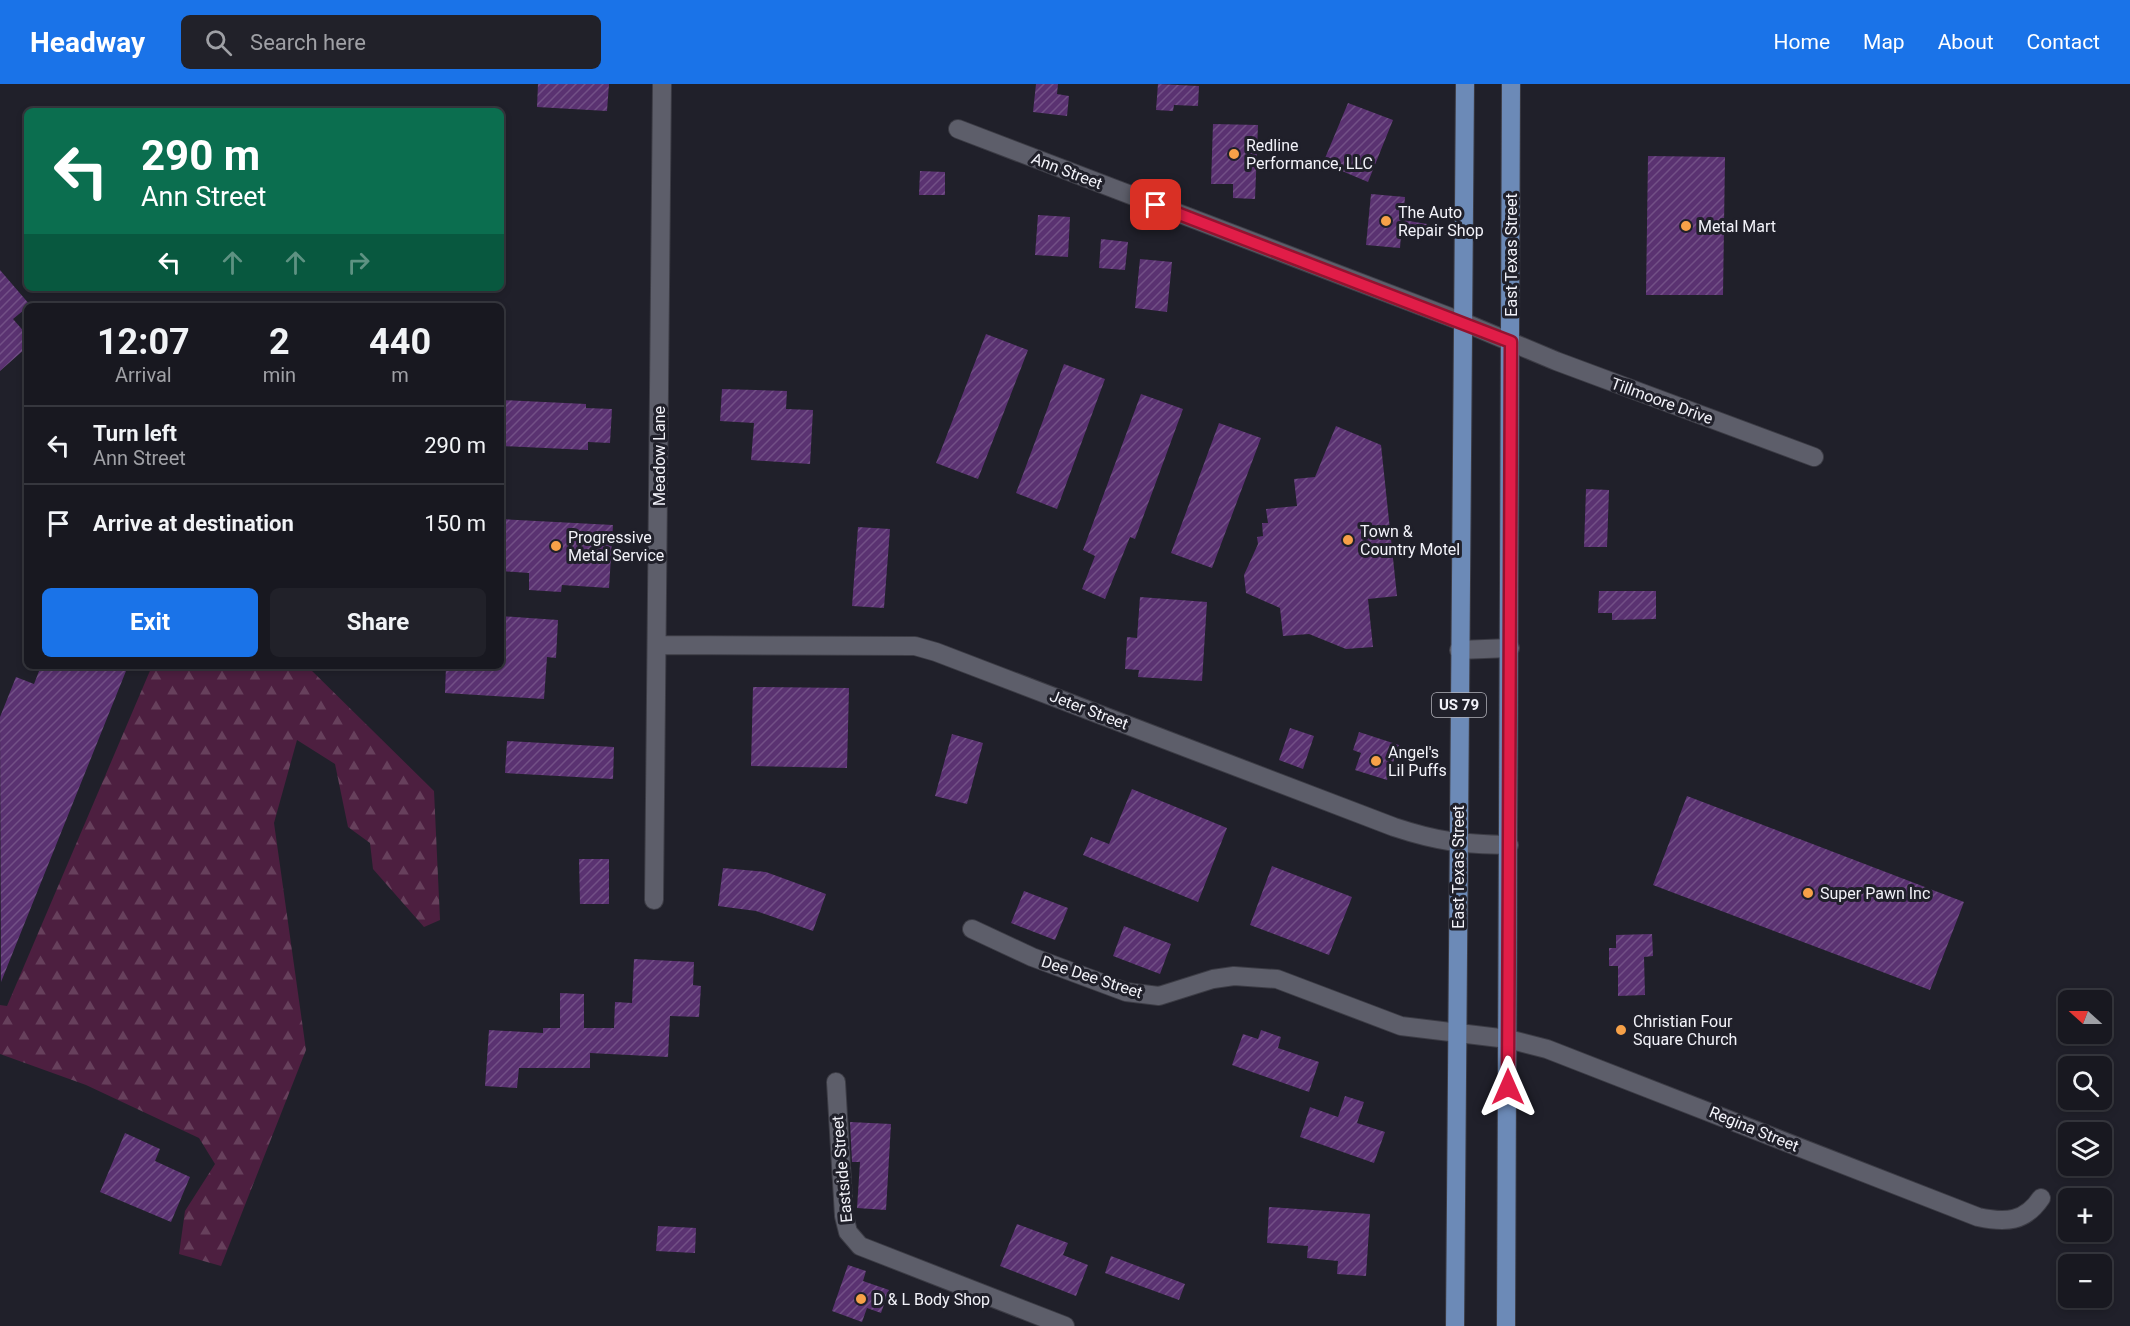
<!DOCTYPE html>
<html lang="en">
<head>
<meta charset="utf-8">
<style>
  :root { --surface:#181820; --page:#212129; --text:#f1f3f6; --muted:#9fa0a5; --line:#36373e; --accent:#1a73e8 }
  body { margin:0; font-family:Roboto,sans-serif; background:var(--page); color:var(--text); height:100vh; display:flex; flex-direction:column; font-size:22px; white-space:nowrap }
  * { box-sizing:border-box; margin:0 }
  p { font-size:20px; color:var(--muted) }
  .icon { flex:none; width:33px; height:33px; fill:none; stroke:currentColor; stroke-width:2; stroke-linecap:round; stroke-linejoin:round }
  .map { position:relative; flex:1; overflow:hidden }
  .drawer { position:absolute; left:24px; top:219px; width:480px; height:366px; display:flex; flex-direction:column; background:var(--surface); border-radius:9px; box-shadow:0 3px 9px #0003,0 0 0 2px var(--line) }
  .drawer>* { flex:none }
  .guide { position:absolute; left:24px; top:24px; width:480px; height:183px; border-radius:9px; box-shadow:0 3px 9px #0003,0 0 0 2px var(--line); background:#0b6e4f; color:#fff; overflow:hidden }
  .needle { width:39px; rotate:291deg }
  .tools { position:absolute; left:2058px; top:906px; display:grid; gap:12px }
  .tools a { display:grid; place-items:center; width:54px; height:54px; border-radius:9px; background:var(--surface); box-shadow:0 3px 9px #0003,0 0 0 2px var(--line); font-size:30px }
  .pin { position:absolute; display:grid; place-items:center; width:51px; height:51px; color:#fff; margin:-26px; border-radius:12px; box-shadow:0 3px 9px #0006 }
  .me { position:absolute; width:66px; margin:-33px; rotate:0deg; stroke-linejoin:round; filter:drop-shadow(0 0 4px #0008) }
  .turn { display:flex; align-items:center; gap:21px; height:126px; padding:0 18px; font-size:27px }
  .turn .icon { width:78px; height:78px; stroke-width:2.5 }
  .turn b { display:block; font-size:42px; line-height:51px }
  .lanes { display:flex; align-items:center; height:57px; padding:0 18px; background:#0003; justify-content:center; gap:30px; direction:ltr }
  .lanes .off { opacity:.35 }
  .eta { display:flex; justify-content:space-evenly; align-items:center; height:102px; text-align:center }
  .eta b { font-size:36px; font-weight:700; line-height:42px }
  .cta { display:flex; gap:12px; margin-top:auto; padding:12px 18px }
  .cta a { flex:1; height:69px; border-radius:9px; background:var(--accent); color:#fff; font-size:24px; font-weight:700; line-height:69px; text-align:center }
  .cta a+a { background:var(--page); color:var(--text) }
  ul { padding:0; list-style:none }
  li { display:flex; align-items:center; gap:18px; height:78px; padding:0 18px; border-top:2px solid var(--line) }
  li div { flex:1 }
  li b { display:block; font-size:22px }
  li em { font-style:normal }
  header { display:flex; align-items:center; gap:36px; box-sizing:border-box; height:84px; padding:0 30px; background:var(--accent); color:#fff }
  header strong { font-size:28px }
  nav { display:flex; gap:33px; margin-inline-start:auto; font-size:21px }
  .search { width:420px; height:54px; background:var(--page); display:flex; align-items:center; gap:15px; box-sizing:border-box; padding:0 21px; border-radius:9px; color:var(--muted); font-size:22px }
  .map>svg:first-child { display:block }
</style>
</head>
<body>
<header>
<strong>Headway</strong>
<div class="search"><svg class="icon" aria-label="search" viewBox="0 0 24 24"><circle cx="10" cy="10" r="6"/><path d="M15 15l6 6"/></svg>Search here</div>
<nav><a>Home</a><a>Map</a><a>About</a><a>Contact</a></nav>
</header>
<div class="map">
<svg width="2130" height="1242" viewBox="0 0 2130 1242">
  <defs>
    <pattern id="forest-firs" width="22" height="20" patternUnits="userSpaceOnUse" patternTransform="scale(1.5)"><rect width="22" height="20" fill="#4d1f40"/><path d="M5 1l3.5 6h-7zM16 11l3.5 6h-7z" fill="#67405c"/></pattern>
    <pattern id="building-hatch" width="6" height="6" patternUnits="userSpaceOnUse" patternTransform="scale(1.5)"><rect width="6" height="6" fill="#5a3271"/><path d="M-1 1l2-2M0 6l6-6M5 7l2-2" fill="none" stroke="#725086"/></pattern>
  </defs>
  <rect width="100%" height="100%" fill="#20202a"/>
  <path fill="url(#forest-firs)" d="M152,582h155l127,125 6,129 -16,7 -51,-58 -3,-26 -22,-16 -13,-63 -38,-24 -23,83 32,227 -85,216 -42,-12 6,-43 30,-47 -16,-26 -113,-53 -86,-31v-49l7,1z"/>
  <path fill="url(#building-hatch)" d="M538,0h71l-2,27 -70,-4z
    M1036,0h22l-1,10 12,2 -2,20 -34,-4z
    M1158,0l41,2 -1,20 -24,-1 -1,6 -17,-1z
    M1348,19l45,17 -25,62 -45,-19z
    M1213,40l45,1 -3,74 -22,-1v-14h-22z
    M1648,72l77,1 -2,138h-77z
    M920,87l25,1v23h-26z
    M1371,110l34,3 -2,23 24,4 -2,14 -24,-3 -1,13 -34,-3z
    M1038,131l32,2 -2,40 -33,-2z
    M1101,155l27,3 -3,28 -26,-2z
    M1140,175l32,3 -5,50 -32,-4z
    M0,186l30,35 -17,14 14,16v12l-27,24z
    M986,250l42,16 -50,129 -42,-16z
    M1064,280l41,15 -48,130 -41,-16z
    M722,305l65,2 -1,18 27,1 -3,54 -59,-4 3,-37 -34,-2z
    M1141,310l42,15 -48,130 -5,-2 -25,62 -23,-10 13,-33 -12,-6z
    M501,316l85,4v4l26,1 -2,34 -22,-1v8l-87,-4z
    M1219,339l42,15 -49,130 -41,-15z
    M1336,342l45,19 16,151 -29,3 5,48 -27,2 -37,-15 -26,2 -3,-28 -34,-15 -2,-18 14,-31 -1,-7 6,-1 -1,-13h6l-2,-14 31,-3 -3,-27 21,-2z
    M1586,405l23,1 -2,57h-23z
    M501,435l112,6 -4,63 -47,-3 -1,7 -32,-2v-17l-28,-2z
    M858,443l32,2 -6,79 -32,-2z
    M1599,507h57v28l-44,1v-7h-14z
    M1140,513l67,5 -5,79 -64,-4 1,-7 -14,-1 2,-32 10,1z
    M501,532l57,4 -2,38 -9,-1 -3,42 -99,-6 1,-27h55z
    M41,582h87l-127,316 -1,-265 16,-40 18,7z
    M753,603l96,1 -2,80 -96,-2z
    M1290,644l24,8 -11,33 -24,-9z
    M1359,648l40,13 -12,35 -32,-10 6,-17 -8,-3z
    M952,650l31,9 -16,61 -32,-8z
    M507,657l107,6 -1,32 -108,-6z
    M1132,705l95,39 -29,74 -115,-47 8,-18 18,7z
    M1687,712l277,106 -34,88 -277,-105z
    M579,775h30v45h-29z
    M1272,782l80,31 -23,58 -79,-30z
    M723,784l43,4 60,22 -13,37 -57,-20 -38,-5z
    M1024,807l44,17 -13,32 -44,-17z
    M1124,842l47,18 -11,30 -47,-18z
    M1652,850l1,22 -9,1 1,38 -27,1v-30h-9v-18h7v-13z
    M634,875l60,3 -1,23 8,1 -2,31 -29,-1 -2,41 -78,-4v15h-71l-2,20 -32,-2 4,-56 54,3v-5h17v-35l24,1v34h30l1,-26 17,1z
    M1261,946l20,7 -3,11 41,14 -10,30 -77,-27 11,-31 15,5z
    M1345,1012l19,6 -7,21 28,9 -11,31 -74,-26 10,-30 28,10z
    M850,1038l41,2 -5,86 -29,-2 3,-46h-8z
    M125,1049l35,16 -5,12 35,16 -19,45 -71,-30z
    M1269,1123l101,7 -4,62 -29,-2 1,-13 -31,-3 1,-12 -41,-3z
    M1017,1140l51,19 -5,12 25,10 -12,31 -76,-30z
    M658,1142l38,2 -1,25 -39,-2z
    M1111,1172l74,28 -6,16 -74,-27z
    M848,1181l18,6 -3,10 26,9 -8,23 -14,-5 -5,14 -30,-11z"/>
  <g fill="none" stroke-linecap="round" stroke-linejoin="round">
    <defs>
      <path id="street" d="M958,45l505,193 93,39 258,96
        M657,561l258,1 21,6 458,175c45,15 68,17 115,18
        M1459,566l51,-2
        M654,816l8,-816
        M972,845l60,28 94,35 33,4 54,-17 21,-3 43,3 124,47 107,13 39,10 431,168c28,6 47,5 63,-19
        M836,998l8,134 4,16 12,14 205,80"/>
      <path id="primary" d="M1455,1242l10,-1242
        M1506,1242l5,-1242"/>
    </defs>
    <use href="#street" stroke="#3c3c45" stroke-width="20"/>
    <use href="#primary" stroke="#3c3c45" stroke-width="20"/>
    <use href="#street" stroke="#5d5e6a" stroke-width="18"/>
    <use href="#primary" stroke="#6c8ab7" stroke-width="18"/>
  </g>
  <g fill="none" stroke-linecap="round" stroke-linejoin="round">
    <defs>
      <path id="route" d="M1156,121l355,137 -3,745"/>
    </defs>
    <use href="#route" stroke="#92132f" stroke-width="15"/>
    <use href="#route" stroke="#e11d48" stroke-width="10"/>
  </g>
  <g fill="#f7a148" stroke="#20202a" stroke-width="2">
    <circle cx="1234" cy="70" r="6"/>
    <circle cx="1386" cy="137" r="6"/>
    <circle cx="1686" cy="142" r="6"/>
    <circle cx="1348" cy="456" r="6"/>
    <circle cx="556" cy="462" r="6"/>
    <circle cx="1376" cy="677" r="6"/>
    <circle cx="1808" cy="809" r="6"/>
    <circle cx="1621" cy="946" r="6"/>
    <circle cx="861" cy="1215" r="6"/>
  </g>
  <g text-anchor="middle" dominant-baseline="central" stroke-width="6" stroke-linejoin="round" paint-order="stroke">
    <rect fill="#20202a" stroke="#b3b3bb" stroke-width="1.5" x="1432" y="609" width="54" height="24" rx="4.5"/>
    <g font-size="15" font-weight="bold" fill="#f2f2f9">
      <text x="1459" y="621">US 79</text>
    </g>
    <g font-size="16" fill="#f2f2f9" stroke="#20202a" text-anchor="start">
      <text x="1246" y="61">Redline<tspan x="1246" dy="18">Performance, LLC</tspan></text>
      <text x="1398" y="128">The Auto<tspan x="1398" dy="18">Repair Shop</tspan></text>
      <text x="1698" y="142">Metal Mart</text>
      <text x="1360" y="447">Town &amp;<tspan x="1360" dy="18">Country Motel</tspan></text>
      <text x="568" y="453">Progressive<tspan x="568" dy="18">Metal Service</tspan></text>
      <text x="1388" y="668">Angel's<tspan x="1388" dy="18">Lil Puffs</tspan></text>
      <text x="1820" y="809">Super Pawn Inc</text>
      <text x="1633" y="937">Christian Four<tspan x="1633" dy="18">Square Church</tspan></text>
      <text x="873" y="1215">D &amp; L Body Shop</text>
    </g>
    <g font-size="16" fill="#f2f2f9" stroke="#20202a">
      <text transform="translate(1067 87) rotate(21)">Ann Street</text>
      <text transform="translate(1511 171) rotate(-90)">East Texas Street</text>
      <text transform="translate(1662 317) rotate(20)">Tillmoore Drive</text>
      <text transform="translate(659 372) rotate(-90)">Meadow Lane</text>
      <text transform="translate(1089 626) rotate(21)">Jeter Street</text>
      <text transform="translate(1458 783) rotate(-90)">East Texas Street</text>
      <text transform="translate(1092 893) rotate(18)">Dee Dee Street</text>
      <text transform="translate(1754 1045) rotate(22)">Regina Street</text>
      <text transform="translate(842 1085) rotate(-95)">Eastside Street</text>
    </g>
  </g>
</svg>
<div class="tools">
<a><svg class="needle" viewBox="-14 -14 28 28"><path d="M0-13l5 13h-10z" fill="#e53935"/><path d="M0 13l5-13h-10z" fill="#9fa0a5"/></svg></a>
<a><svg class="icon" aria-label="search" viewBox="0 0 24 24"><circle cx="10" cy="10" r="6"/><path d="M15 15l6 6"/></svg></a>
<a><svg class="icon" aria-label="layers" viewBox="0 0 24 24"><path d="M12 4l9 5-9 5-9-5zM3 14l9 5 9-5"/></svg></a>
<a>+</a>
<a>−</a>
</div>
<div class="pin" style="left:1156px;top:121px;background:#d93025"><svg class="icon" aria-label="arrive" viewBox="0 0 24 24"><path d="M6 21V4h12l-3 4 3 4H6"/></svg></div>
<svg class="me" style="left:1508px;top:1003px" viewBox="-20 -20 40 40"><path d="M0-17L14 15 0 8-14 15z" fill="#e11d48" stroke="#fff" stroke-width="4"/></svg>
<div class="guide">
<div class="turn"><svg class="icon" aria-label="left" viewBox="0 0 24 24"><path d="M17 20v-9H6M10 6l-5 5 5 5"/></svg><div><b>290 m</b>Ann Street</div></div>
<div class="lanes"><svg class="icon" aria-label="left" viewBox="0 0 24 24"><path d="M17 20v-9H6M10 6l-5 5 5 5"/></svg><svg class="icon off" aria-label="ahead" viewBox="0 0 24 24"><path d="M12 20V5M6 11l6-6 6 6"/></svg><svg class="icon off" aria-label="ahead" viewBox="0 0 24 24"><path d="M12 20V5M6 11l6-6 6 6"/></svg><svg class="icon off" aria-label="right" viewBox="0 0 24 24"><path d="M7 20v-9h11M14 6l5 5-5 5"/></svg></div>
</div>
<section class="drawer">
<div class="eta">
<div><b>12:07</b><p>Arrival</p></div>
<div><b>2</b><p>min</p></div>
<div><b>440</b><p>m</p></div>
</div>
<ul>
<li><svg class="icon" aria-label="left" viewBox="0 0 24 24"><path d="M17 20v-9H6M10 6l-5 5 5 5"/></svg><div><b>Turn left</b><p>Ann Street</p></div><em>290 m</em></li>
<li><svg class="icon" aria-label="arrive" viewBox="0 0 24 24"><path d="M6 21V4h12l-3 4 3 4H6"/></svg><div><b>Arrive at destination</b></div><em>150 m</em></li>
</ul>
<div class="cta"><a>Exit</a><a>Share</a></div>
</section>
</div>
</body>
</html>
